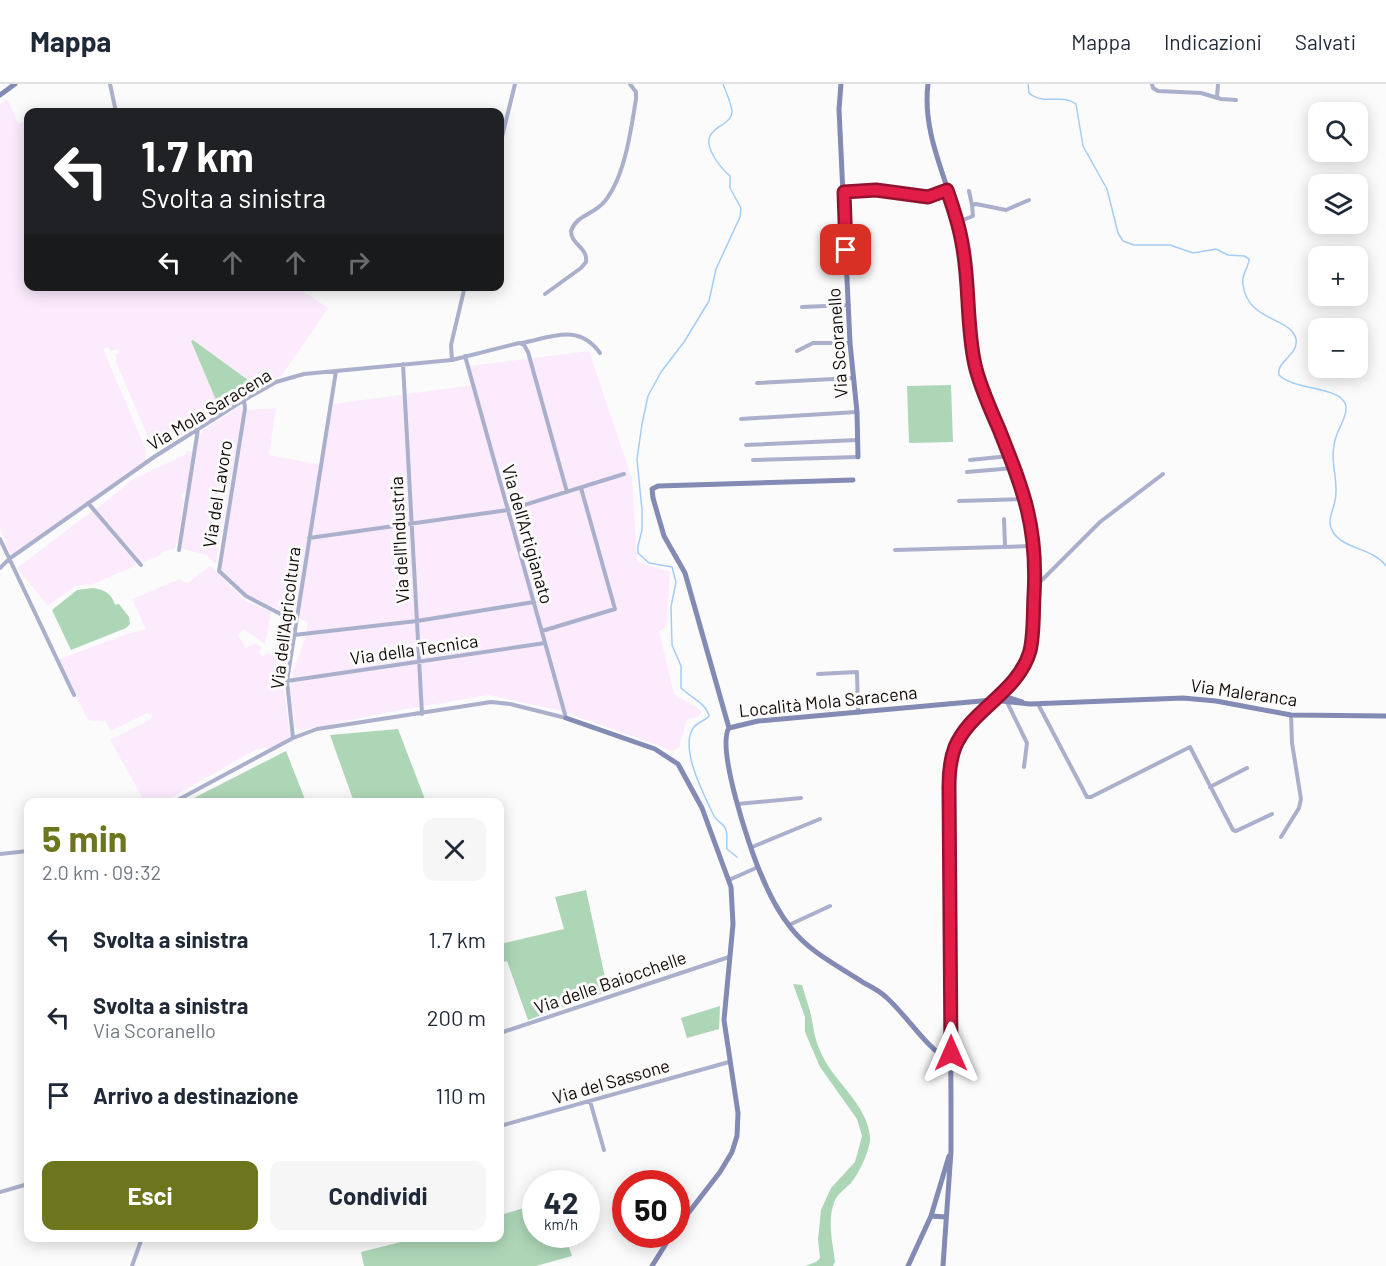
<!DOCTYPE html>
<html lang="it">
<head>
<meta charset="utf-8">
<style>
  :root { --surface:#fff; --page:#f6f6f7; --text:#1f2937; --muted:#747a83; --line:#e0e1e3; --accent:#6d751d }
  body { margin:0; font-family:Barlow,sans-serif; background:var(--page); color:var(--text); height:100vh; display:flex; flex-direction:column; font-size:22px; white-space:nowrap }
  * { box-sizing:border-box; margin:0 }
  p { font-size:20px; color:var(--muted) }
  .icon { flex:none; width:33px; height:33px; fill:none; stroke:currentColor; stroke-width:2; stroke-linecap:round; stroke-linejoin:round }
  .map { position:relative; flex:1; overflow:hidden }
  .sheet { position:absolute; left:24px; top:714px; width:480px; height:444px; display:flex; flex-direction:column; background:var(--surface); border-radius:12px; box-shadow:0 3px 15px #0003 }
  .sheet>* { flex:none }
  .hud { position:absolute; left:24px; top:24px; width:480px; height:183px; border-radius:12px; box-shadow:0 3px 15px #0003; background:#202124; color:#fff; overflow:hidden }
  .controls { position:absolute; left:1308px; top:18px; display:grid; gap:12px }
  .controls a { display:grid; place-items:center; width:60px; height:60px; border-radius:12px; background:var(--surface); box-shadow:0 3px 15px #0003; font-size:30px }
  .speed { position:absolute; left:522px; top:1086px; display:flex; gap:12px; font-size:30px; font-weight:700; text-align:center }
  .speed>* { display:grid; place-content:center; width:78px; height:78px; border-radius:50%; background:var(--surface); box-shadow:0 3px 15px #0003; line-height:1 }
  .speed small { font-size:15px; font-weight:400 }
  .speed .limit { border:9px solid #d22; background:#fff; color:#111 }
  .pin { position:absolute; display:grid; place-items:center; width:51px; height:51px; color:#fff; margin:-26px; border-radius:12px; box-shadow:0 3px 9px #0006 }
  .me { position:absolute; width:66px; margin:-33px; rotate:0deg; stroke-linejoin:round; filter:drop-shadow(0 0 4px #0008) }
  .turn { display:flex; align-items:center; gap:21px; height:126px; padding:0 18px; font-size:27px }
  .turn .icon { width:78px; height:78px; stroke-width:2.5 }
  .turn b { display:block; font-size:42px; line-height:51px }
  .lanes { display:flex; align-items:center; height:57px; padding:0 18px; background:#0003; justify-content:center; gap:30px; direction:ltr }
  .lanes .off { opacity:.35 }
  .round { display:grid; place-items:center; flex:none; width:63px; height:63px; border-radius:12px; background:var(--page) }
  .headline { display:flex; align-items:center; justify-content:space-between; height:102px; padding:0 18px }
  h1 { font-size:36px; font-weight:700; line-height:45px; color:var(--accent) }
  .action { display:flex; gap:12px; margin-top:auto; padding:12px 18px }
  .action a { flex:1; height:69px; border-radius:12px; background:var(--accent); color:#fff; font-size:24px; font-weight:700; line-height:69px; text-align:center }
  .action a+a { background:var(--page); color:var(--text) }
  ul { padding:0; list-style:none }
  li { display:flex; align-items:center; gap:18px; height:78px; padding:0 18px }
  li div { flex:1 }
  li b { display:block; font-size:22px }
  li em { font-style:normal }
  header { display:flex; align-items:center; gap:36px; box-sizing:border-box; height:84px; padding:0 30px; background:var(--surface); border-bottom:2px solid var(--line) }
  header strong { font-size:28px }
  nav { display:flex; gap:33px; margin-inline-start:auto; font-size:21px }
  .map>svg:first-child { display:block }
</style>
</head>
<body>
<header>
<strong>Mappa</strong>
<nav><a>Mappa</a><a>Indicazioni</a><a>Salvati</a></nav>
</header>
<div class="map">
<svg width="1386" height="1182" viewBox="0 0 1386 1182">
  <rect width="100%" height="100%" fill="#fbfbfb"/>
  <path fill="#fbebfd" d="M7,15l12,25 9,-5v167l269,1 31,21 -46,67 -23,13 -66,-48 -2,1 30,71 -59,33 -8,-1 -5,-5 -34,-79 2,-1 -2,-4 4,-2 -1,-4 -7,2 -3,-4 -5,2 43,101 -1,11 -132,93 -3,-1 -10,-24v-425z
    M589,267l43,128 5,83 33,10 -4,55 -7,4 15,63 28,17 -4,6 -11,2 -8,28 -8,5 -8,-5 -105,-37 -69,-15 -95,16 -92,19 -7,-2 -5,-42 4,-18 11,-28 3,-18 -61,-27 -26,-25 26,-160 29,-2 -7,47 54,10 10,-61 141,-19 -5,-19z
    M240,322l3,5 -27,153 -9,-9 -24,-6 -1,-2 16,-108 4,-8z
    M187,367l5,1 -6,39 -5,4 3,6 -7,42 -3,6 -12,3 -4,4 -14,6 -3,-1 -45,-52 39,-31 50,-23z
    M92,427l44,52 -1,3 -42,18 -18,2 -27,20 -31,-38z
    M210,482l34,34 27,12 -6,32 -22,-15 -5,6 8,13 9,-5 7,5 -3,5 4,4 4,-4 16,8 4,11 -4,12 7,53 -2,3 -14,7 -17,2 -94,53h-18l-35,-62 41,-21 1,-4 -5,-2 -36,18 -5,-9 -18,-2 -31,-60 67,-25 22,-6 -14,-30 48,-20 7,5z"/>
  <path fill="#add6b7" d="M193,256l66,48 -38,24 -30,-71z
    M951,301l2,57 -44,1 -2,-57z
    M93,504c11,2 19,5 22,17l4,-1 10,13 1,7 -4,4 -55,22 -19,-40 25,-20z
    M398,645l28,73h-72l-24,-67z
    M286,667l20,51h-120z
    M586,806l22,101 -80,29 -21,-59 -7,2v-19l64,-15 -9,-32z
    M793,900l9,1c3,11 8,23 10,35 2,13 4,23 10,35 13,28 45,49 48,82 1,11 -11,37 -19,46 -7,7 -14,11 -17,20 -7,18 -1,41 1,59l-2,4h-28l11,-4 4,-4 -2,-18 3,-30 10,-22 24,-26 7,-26 -5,-17 -37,-52 -15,-35v-15z
    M720,922l-1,23 -32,9 -6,-20z
    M535,1121l1,29 29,1 7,21 -36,10h-172l-3,-14 44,-11v-3h95v-23z"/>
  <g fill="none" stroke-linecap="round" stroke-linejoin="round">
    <path stroke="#a4cdf6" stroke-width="1.5" d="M723,0c3,8 8,19 9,27 0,11 -13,14 -19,21 -13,12 8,36 17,44v12l11,20 -1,9 -24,52 -7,32 -25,41 -23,30 -13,24 -6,28 -5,35 5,51v20l-4,16v7l11,10 23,4 4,15 -5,25 1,38 9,21v22c9,9 25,15 28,28 -4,5 -11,6 -15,11 -16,20 11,70 20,89 3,6 10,7 12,14 2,6 0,12 1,19l10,8
      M1028,0l1,9c15,13 33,0 47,11l7,42 24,43 11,44 5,8 11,4h36l23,8 23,-4 12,6 16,1 5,3c0,9 -8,14 -6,26 5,37 48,32 53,54 3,16 -20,22 -17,36 15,15 57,11 66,28 4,9 -5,23 -8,31 -10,27 3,44 -2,67 -2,11 -9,20 -2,31 10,17 40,16 53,34"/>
    <path stroke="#aaafcc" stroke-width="4" d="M110,0l6,28
      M1152,0l1,4 5,3 43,2 20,6 15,1
      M1217,13l1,-13
      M500,61l15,-61
      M969,107l3,14
      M844,108l34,-2 50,7 19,-7
      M958,138l15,-6 -1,-11 4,-1 30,6 23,-10
      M545,210l36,-26 5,-6c2,-15 -15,-17 -15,-31 6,-17 23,-16 34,-30 20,-25 26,-71 31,-102v-7l-6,-8
      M802,223l47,-2
      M522,259c30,-6 57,-20 78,10
      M797,267l16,-8h37
      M452,276l-1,-15 14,-59
      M403,280l19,350
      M757,299l95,-5
      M244,316l1,9 -26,162 27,25 50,26
      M741,335l116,-7
      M746,361l111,-5
      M753,376l105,-3
      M970,376l39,-4
      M967,388l47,-4
      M959,417l66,-2
      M88,419l53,62
      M1004,435l1,27
      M309,454l199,-28 116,-36
      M0,455l74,156
      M179,466l19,-121
      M895,466l139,-4
      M0,484l9,-9 145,-102 90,-57 32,-18 28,-8 148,-14 67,-17 5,2 4,7 39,140
      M1035,503l65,-65 63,-48
      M542,547l73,-22 -34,-121
      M294,551l123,-14 117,-19
      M818,590l39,-2 1,41
      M287,597l258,-38
      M1007,618l20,41 -3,24
      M1038,620l49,93h4l99,-50 43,83 3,1 36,-17
      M293,654l-6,-57 49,-310
      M1210,703l37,-19
      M174,718l119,-64 24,-9 174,-27 19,2 56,14 -101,-362
      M737,720l64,-6
      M1281,753l18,-29 2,-9 -9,-56 -1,-28
      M752,763l68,-28
      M0,770l28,-3
      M729,796l29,-13
      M789,841l41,-19
      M500,949l229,-76
      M590,1017l14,49
      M500,1042l229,-64
      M0,1108l28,-8
      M132,1182l10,-28"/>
    <path stroke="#838ab3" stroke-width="5" d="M841,0l-2,25 11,234 7,69 1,45
      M928,0c-7,56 26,106 35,160 6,39 4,80 11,119l5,17c19,48 44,96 53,147 4,27 3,54 1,82 -1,24 -1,45 -15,66 -31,45 -68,47 -69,112l2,316v48l-8,115
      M0,11l15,-11
      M1000,611l22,7
      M566,634l89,31 23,15 24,44 29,79 2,37 -9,96 14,93 -1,23 -5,16 -12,20 -44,57
      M729,644l-44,-155 -21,-37 -11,-38 -1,-9 6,-3 195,-6
      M951,978c-26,-15 -42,-44 -64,-64 -7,-7 -15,-11 -23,-15 -24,-16 -55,-31 -73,-55 -13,-16 -23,-36 -31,-56 -10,-23 -44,-124 -31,-144l29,-7 234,-21 38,4 153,-6 33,3 75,14 95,1
      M931,1132l18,-60
      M652,1182l20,-32
      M908,1182l23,-50 15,1"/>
  </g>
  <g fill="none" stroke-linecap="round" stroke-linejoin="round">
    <defs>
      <path id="route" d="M846,166l-2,-58 32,-2 52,7 19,-7c6,17 12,35 15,53 8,40 4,82 13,122 5,22 15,43 24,64 25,63 39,98 35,167 -1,18 0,38 -4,55 -12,42 -59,58 -75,96 -5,13 -6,26 -6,40l2,266"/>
    </defs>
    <use href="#route" stroke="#92132f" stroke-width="15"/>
    <use href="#route" stroke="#e11d48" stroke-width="10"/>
  </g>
  <g text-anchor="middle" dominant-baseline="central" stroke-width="6" stroke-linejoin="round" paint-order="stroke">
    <g font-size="18" fill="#120904" stroke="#fbfbfb">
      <text transform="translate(837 259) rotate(-94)">Via Scoranello</text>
      <text transform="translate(209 325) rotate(-31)">Via Mola Saracena</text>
      <text transform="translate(217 410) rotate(-81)">Via del Lavoro</text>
      <text transform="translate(528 450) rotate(74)">Via dell'Artigianato</text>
      <text transform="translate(399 456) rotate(-93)">Via dell'Industria</text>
      <text transform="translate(285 534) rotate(-83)">Via dell'Agricoltura</text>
      <text transform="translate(414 565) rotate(-8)">Via della Tecnica</text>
      <text transform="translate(1244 608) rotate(8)">Via Maleranca</text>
      <text transform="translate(828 617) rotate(-6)">Località Mola Saracena</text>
      <text transform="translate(610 898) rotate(-19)">Via delle Baiocchelle</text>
      <text transform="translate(611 997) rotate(-16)">Via del Sassone</text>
    </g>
  </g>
</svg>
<div class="controls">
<a><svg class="icon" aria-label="search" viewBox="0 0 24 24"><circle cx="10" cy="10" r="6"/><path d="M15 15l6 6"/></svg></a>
<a><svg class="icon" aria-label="layers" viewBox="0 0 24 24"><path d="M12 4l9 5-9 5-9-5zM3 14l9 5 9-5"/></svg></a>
<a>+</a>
<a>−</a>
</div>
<div class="speed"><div>42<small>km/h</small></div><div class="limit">50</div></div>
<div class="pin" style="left:846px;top:166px;background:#d93025"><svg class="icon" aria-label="arrive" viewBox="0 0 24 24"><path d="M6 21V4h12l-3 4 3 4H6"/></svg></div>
<svg class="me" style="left:951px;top:969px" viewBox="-20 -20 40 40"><path d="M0-17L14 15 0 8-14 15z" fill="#e11d48" stroke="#fff" stroke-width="4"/></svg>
<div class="hud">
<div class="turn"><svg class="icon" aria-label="left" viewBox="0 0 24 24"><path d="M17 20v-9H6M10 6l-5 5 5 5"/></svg><div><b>1.7 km</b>Svolta a sinistra</div></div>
<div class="lanes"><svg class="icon" aria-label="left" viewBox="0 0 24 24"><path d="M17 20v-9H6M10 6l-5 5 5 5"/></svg><svg class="icon off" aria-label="ahead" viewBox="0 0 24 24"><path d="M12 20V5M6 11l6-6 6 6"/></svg><svg class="icon off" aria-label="ahead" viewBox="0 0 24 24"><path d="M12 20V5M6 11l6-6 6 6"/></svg><svg class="icon off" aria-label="right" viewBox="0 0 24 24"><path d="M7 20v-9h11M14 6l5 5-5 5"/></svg></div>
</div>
<section class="sheet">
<div class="headline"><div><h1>5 min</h1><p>2.0 km · 09:32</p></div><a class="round"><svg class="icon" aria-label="close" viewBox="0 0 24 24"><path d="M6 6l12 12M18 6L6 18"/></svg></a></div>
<ul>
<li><svg class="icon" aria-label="left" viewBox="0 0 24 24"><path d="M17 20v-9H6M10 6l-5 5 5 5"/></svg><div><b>Svolta a sinistra</b></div><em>1.7 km</em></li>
<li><svg class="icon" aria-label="left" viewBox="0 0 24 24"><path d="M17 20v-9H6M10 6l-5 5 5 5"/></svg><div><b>Svolta a sinistra</b><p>Via Scoranello</p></div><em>200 m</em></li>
<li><svg class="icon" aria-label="arrive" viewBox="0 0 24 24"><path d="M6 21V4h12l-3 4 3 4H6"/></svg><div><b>Arrivo a destinazione</b></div><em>110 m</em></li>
</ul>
<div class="action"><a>Esci</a><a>Condividi</a></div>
</section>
</div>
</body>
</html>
